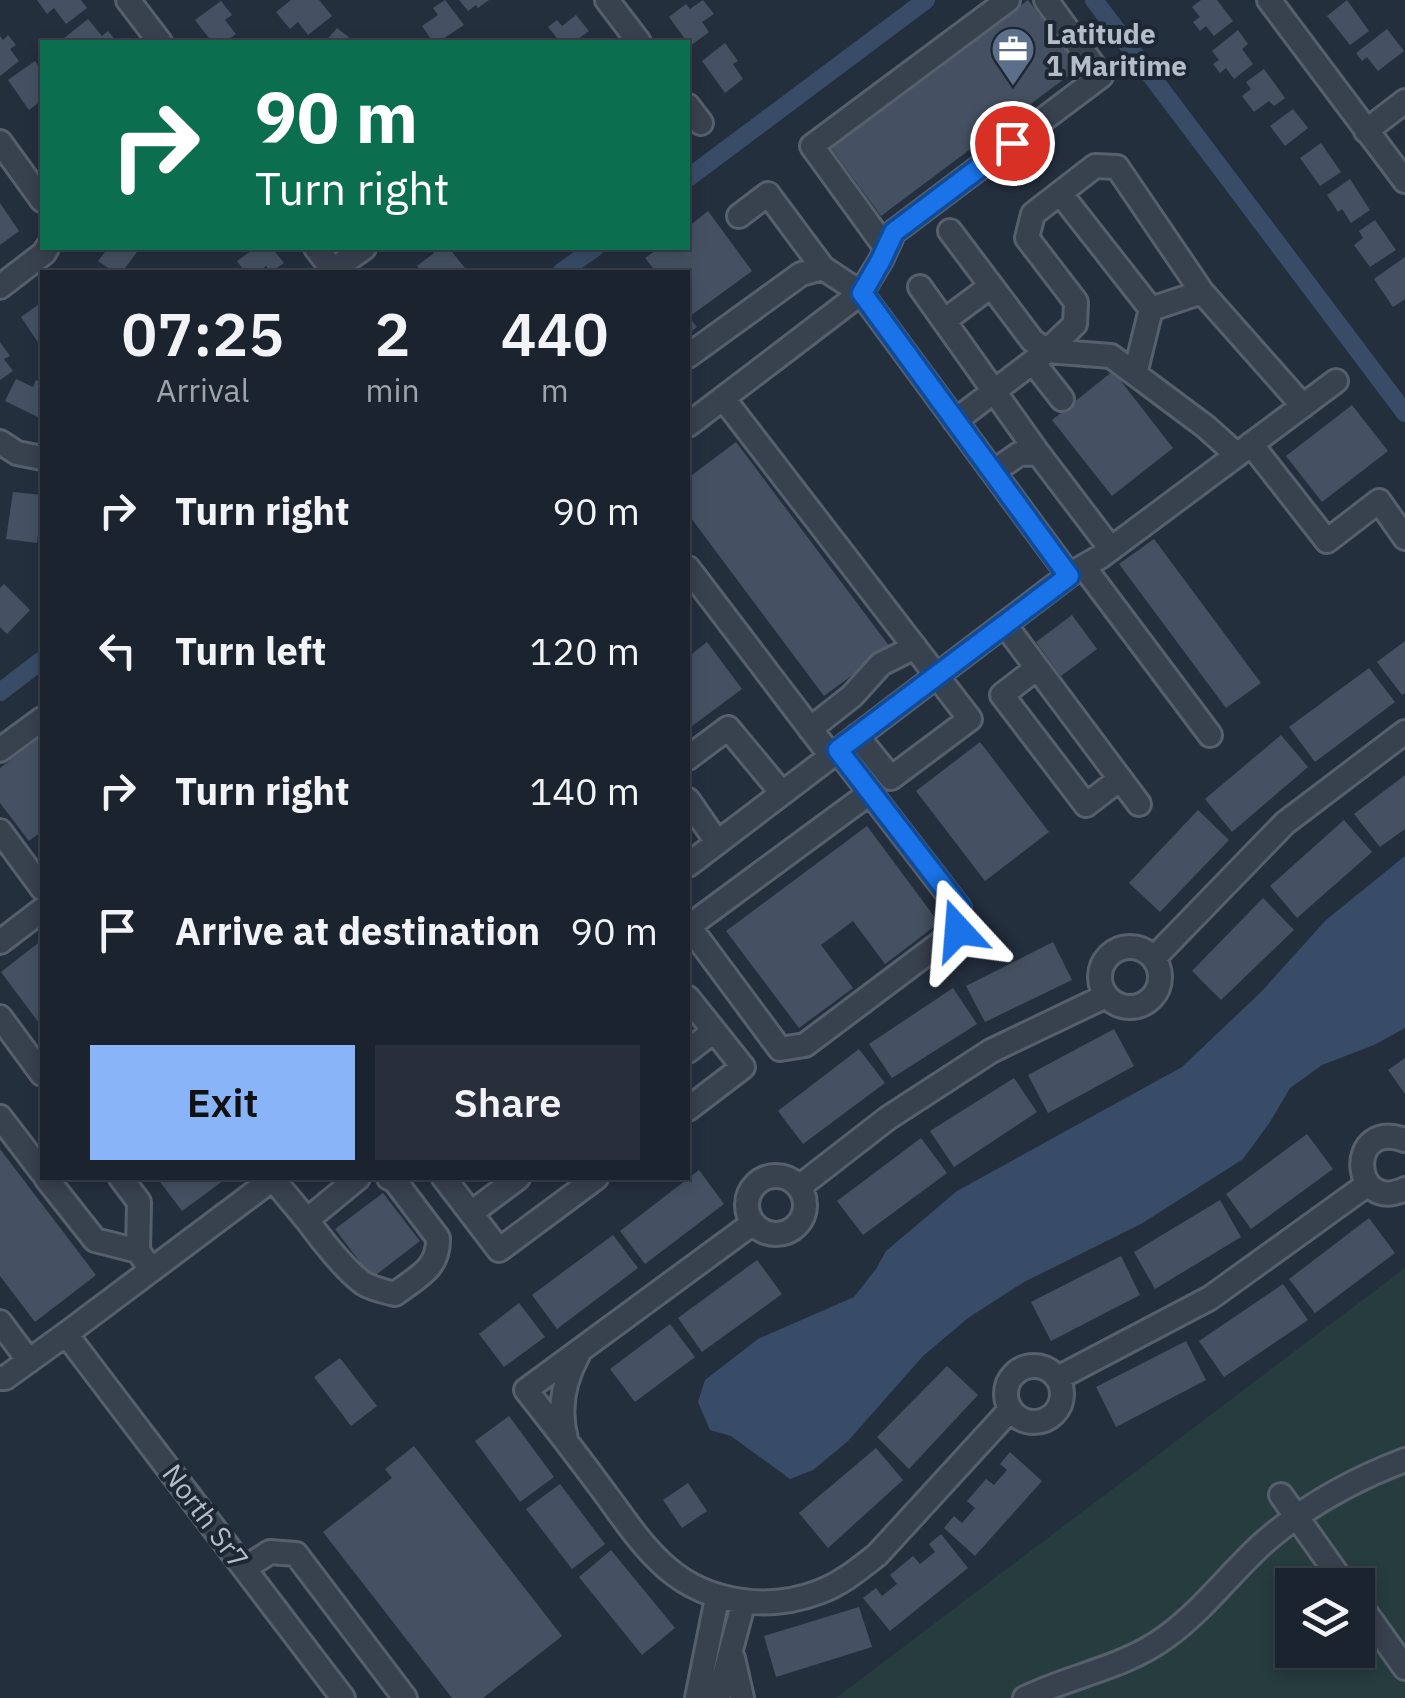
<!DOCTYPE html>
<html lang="en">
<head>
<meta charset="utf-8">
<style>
  :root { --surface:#1b232e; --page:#282f3a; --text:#f1f3f6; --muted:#a0a4aa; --line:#39404a; --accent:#8ab4f8 }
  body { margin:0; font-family:"IBM Plex Sans",sans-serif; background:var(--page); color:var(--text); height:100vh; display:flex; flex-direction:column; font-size:38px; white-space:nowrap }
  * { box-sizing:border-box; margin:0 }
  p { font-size:32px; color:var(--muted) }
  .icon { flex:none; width:55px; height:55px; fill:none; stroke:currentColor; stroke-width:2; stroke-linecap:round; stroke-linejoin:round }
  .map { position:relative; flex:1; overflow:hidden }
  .sheet { position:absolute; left:40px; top:270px; width:650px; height:910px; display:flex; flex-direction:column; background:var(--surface); border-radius:0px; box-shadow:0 5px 15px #0003,0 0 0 2px var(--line) }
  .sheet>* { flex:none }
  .guide { position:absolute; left:40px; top:40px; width:650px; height:210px; border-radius:0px; box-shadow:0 5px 15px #0003,0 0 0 2px var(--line); background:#0b6e4f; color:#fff; overflow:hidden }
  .fabs { position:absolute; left:1275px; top:1568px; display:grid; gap:20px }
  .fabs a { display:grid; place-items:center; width:100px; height:100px; border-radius:0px; background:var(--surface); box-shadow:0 5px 15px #0003,0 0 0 2px var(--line); font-size:50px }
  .pin { position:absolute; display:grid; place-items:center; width:85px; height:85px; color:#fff; margin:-42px; border:5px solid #fff; border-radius:50%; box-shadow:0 2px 10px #0007 }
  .me { position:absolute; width:110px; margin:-55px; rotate:341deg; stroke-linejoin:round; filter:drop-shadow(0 0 8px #0008) }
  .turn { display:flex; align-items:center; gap:35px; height:210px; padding:0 50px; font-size:45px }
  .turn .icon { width:130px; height:130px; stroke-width:2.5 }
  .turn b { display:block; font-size:70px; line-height:85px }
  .eta { display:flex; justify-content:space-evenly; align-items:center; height:170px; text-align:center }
  .eta b { font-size:60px; font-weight:600; line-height:70px }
  .button { display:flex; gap:20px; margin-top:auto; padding:20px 50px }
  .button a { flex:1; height:115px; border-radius:0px; background:var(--accent); color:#111; font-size:40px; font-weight:600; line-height:115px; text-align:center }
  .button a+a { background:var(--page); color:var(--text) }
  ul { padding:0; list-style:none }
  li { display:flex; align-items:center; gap:30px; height:140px; padding:0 50px }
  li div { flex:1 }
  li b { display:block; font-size:38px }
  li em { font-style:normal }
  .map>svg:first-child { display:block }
</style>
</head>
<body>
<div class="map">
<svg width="1405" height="1698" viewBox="0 0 1405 1698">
  <rect width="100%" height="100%" fill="#242f3e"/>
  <path fill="#263c3f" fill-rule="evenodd" d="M1405,1268v430h-569zM1292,1585h66v65h-66z"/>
  <path fill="#394c67" d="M1405,856v172l-31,17 -52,20 -32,23 -20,34 -27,37 -102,65 -117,58 -56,36 -45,38 -75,85 -35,29 -23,9 -59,-43 -21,-6 -12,-28 7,-22 53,-41 96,-42 22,-28 10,-18 71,-60 225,-124 79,-75 65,-72z"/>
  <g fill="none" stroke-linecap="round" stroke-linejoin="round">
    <path stroke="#394c67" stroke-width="18" d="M1094,0l311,413
      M688,178l238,-178
      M561,272l34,-24
      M0,692l42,-32"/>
  </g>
  <path fill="#455162" d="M37,0h44l6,8 -21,16 -12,-16 -7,6z
    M291,0h28l13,16 -24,19 -10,-13 -8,7 -14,-17z
    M445,0l19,25 -26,17h-5l-11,-16 16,-11 -5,-7z
    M459,0h30l-11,8 -2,-3 -8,6z
    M703,0l11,14 -12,8 7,10 -19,14 -21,-29 17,-13 4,5z
    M1028,0l52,67 -199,149 -50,-68z
    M1201,0h16l16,21 -19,15 -8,-10 -6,5 -7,-9 7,-5 -8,-10z
    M1347,0l22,31 -19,14 -23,-29z
    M221,1l11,14 -7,5 11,14 -11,8h-13l-17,-22z
    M576,15l13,16 -15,11h-14l-12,-15 9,-7 5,6z
    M88,19l14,17 6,-5 9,11h-51l-3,-3z
    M337,28l18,14h-30z
    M1387,29l17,22 -26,20 -11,-14 -5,4 -6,-8z
    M1238,30l10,14 -6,5 11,15 -19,15 -8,-11 -6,5 -7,-9 6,-4 -7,-9z
    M8,35l8,10 -6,4 9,12 -19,15v-40l3,4z
    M725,43l13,18 -5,3 10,15 -18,14 -23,-32z
    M35,61l7,10v29l-13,10 -21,-30z
    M1264,69l21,29 -11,8 -5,-5 -15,11 -12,-16 9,-7 -5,-7z
    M1293,109l15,19 -23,18 -15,-20z
    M1321,143l20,29 -21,14 -20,-28z
    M1350,179l20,31 -19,13 -9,-14 -4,3 -11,-17z
    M0,203l19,28 -19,14z
    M708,211l44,60 -63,46 8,10 -9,7v-62h-32l-11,-14 14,-10h29v-21z
    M1375,220l21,30 -26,17 -16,-22 9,-7 -4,-7z
    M108,248h32l-18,24h-8l-16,-11z
    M255,248h17l12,15 -13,9 -5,-6 -8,6h-13l-8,-11z
    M429,248h20l19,24h-46l-5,-6 17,-13z
    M1405,257v42l-12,8 -19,-28z
    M42,302v40l-3,2 -18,-27z
    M0,342l10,14 -6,3 9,12 -13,9z
    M1113,371l60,77 -61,48 -60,-76z
    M16,379l17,8 3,-7 6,3v36l-37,-18z
    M1352,405l36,46 -66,51 -36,-46z
    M736,442l154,205 -66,49 -136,-182v-36z
    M13,492l29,3v25h-2l-3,23 -31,-4z
    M1154,539l107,144 -35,25 -107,-144z
    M4,584l26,26 -23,24 -7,-7v-39z
    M1072,615l25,34 -36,27 -25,-34z
    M1405,641v52l-3,2 -25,-33z
    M707,642l35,47 -54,40v-72z
    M1369,668l26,34 -80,60 -26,-35z
    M1281,735l27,32 -76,65 -27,-33z
    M42,736v95l-13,10 -29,-38v-35z
    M980,742l69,90 -64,49 -69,-90z
    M1405,775v54l-25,18 -26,-33z
    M1198,810l31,30 -69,72 -31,-29z
    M1344,820l28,32 -75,66 -27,-32z
    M867,826l72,97 -54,41 -32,-43 -32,24 32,43 -54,40 -73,-97z
    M1263,898l31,32 -73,70 -29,-29z
    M42,940v87l-41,-55z
    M1053,942l19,38 -87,42 -19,-36z
    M953,988l24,36 -85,54 -23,-34z
    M1114,1029l20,37 -86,47 -20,-38z
    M859,1049l26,34 -82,61 -25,-33z
    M1405,1058v36l-17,-24z
    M1014,1078l23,34 -83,55 -24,-36z
    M1307,1134l26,35 -82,60 -25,-35z
    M921,1138l26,35 -84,62 -26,-34z
    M0,1149l96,126 -61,47 -35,-46z
    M699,1170l25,34 -79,60 -25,-33z
    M157,1178h70l-45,33z
    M383,1193l37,48 -48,37 -37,-49z
    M1220,1200l21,37 -86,52 -21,-37z
    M1369,1218l26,35 -80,60 -26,-34z
    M613,1235l25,33 -81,61 -25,-34z
    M1121,1256l19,39 -89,46 -20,-39z
    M757,1260l25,34 -80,58 -24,-34z
    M1283,1284l25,36 -84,57 -25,-36z
    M519,1303l26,34 -41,30 -25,-33z
    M670,1324l25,33 -60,45 -25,-33z
    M1186,1341l20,39 -90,47 -20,-40z
    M340,1358l37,48 -26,20 -37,-49z
    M947,1366l31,29 -69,74 -32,-32z
    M509,1416l45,61 -34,25 -45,-61z
    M414,1446l148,190 -79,62h-31l-129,-166 69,-54 -7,-9z
    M876,1448l27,32 -75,68 -29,-35z
    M1010,1452l32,29 -67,75 -31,-28 10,-12 8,7 13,-15 -8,-7 19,-22 8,6 13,-15 -7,-6z
    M688,1483l19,28 -25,17 -19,-28z
    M560,1484l45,60 -33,25 -46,-60z
    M941,1534l27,34 -78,63 -27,-33 13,-10 6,8 15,-12 -7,-9 23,-19 7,8 15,-12 -6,-8z
    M611,1550l64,78 -33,27 -63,-78z
    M859,1607l13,40 -96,30 -12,-41z"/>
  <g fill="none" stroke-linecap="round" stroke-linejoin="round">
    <defs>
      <path id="minor" d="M128,0l32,42
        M607,0l32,42
        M1269,0l136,181
        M688,106l13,17
        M1366,131l39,-30
        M0,142l42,58
        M1060,193l91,116 -16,65
        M739,216l29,-22 55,74 38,25 208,282
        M950,231l82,109 15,11 28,-27 1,-22 -49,-64 6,-24 62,-48 22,1 85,125 101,114
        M316,248l17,22
        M886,248l-74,-102 196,-146
        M330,272l34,-24
        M0,287l44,-34 3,-5
        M920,287l118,166
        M1151,309l51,-17
        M944,321l47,-35
        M688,356l113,-82 22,-6
        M1033,362l29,37
        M723,398l247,321 -79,59 -34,-42
        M955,421l92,-70 64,5 95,71 31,28
        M688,425l173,-132 20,-33 13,-28 207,-156 -55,-76
        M0,442l17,11 25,5
        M1251,444l76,97 52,-40 26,37
        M993,472l26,-18 19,-1 73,96
        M1084,567l126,168
        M688,568l143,188
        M1005,625l134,179
        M1037,668l-35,27 84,110 34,-26
        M810,729l42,-33 29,-32 34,-17
        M0,750l42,-31
        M688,758l40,-30 54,65
        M688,800l29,42
        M0,831l42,57
        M688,865l381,-290 31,-18 236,-176
        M688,925l92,124 25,-4 153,-115 1,-22 -121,-157
        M688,927l183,-135
        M0,942l42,-32
        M1100 977a30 30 0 1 1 60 0a30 30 0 1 1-60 0Z
        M1154,958l131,-135 120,-91
        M688,998l55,69 -55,42
        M0,1017l42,57
        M688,1051l26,-20
        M0,1117l42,55
        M1405,1140c-60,-22 -54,75 0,49
        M747 1205a29 29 0 1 1 58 0a29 29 0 1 1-58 0Z
        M46,1178l49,62 43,11
        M121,1178l18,24 -1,49 7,10
        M272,1178l35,42 51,-42
        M444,1178l55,72 97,-72
        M799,1187l89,-69 103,-67 115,-55
        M471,1213l47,-35
        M307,1220c14,19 37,49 56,63 9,6 21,8 32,11 22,-17 44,-25 43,-56l-43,-57 -6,-3
        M753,1223l-227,167c27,34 53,68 79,103 19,26 38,55 63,76 41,35 102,42 151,23 22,-8 40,-23 58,-37l133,-145
        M0,1322l29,39
        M66,1334l277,364
        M1006 1394a28 28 0 1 1 56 0a28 28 0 1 1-56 0Z
        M0,1378h5l61,-44 208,-156
        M1058,1378l152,-80 158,-114
        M566,1439c-8,-30 -3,-57 12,-84
        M1281,1495l64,90
        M245,1568l25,-16 26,2 109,144
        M1358,1602l47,66
        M733,1658l9,40
        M697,1698l20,-100
        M718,1698l26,-97
        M1025,1698c47,-23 99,-30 141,-61 36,-26 62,-61 94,-91 42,-38 92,-66 145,-86"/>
    </defs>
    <use href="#minor" stroke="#565f6c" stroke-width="28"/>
    <use href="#minor" stroke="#38414e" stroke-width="22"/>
  </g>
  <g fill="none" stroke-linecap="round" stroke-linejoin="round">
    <defs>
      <path id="route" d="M958,930l2,-22 -122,-158 231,-174 -207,-283 19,-33 13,-28 118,-89"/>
    </defs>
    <use href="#route" stroke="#114b97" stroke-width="25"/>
    <use href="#route" stroke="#1a73e8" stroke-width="18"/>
  </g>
  <defs>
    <symbol id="office-pin" viewBox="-11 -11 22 30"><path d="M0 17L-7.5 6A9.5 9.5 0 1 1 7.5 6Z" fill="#5c6f8a" stroke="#1d2633"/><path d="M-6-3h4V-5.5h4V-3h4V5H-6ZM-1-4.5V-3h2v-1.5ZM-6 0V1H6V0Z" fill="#fff"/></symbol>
  </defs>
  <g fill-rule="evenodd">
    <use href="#office-pin" x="988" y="24" width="50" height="68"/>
  </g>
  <g text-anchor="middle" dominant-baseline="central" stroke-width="8" stroke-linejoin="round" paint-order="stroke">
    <g font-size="28" font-weight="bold" fill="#b4bcc9" stroke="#1d2633" text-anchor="start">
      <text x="1046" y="33">Latitude<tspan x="1046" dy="32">1 Maritime</tspan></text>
    </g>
    <g font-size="28" fill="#b4bcc9" stroke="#1d2633">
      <text transform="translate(206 1516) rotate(53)">North Sr7</text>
    </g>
  </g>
</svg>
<div class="fabs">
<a><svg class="icon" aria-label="layers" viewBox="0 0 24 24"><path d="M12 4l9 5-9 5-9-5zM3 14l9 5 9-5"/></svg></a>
</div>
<div class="pin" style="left:1012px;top:143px;background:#d93025"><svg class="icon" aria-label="arrive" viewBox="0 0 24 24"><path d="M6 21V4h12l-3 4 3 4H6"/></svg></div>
<svg class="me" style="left:958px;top:930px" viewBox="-20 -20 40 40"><path d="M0-17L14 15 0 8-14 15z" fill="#1a73e8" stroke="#fff" stroke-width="4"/></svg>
<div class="guide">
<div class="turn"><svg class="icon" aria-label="right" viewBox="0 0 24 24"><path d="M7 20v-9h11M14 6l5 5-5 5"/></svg><div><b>90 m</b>Turn right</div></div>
</div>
<section class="sheet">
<div class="eta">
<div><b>07:25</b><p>Arrival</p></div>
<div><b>2</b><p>min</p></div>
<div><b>440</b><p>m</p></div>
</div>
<ul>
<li><svg class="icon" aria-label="right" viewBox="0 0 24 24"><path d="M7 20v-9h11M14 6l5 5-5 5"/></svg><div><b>Turn right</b></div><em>90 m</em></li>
<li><svg class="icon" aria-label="left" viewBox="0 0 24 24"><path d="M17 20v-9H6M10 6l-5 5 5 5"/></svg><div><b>Turn left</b></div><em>120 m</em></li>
<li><svg class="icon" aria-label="right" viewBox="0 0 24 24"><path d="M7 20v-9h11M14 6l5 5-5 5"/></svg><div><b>Turn right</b></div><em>140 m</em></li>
<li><svg class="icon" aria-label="arrive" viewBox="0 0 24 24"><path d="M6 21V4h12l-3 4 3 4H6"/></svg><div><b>Arrive at destination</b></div><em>90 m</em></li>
</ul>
<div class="button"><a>Exit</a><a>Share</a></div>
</section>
</div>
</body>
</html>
